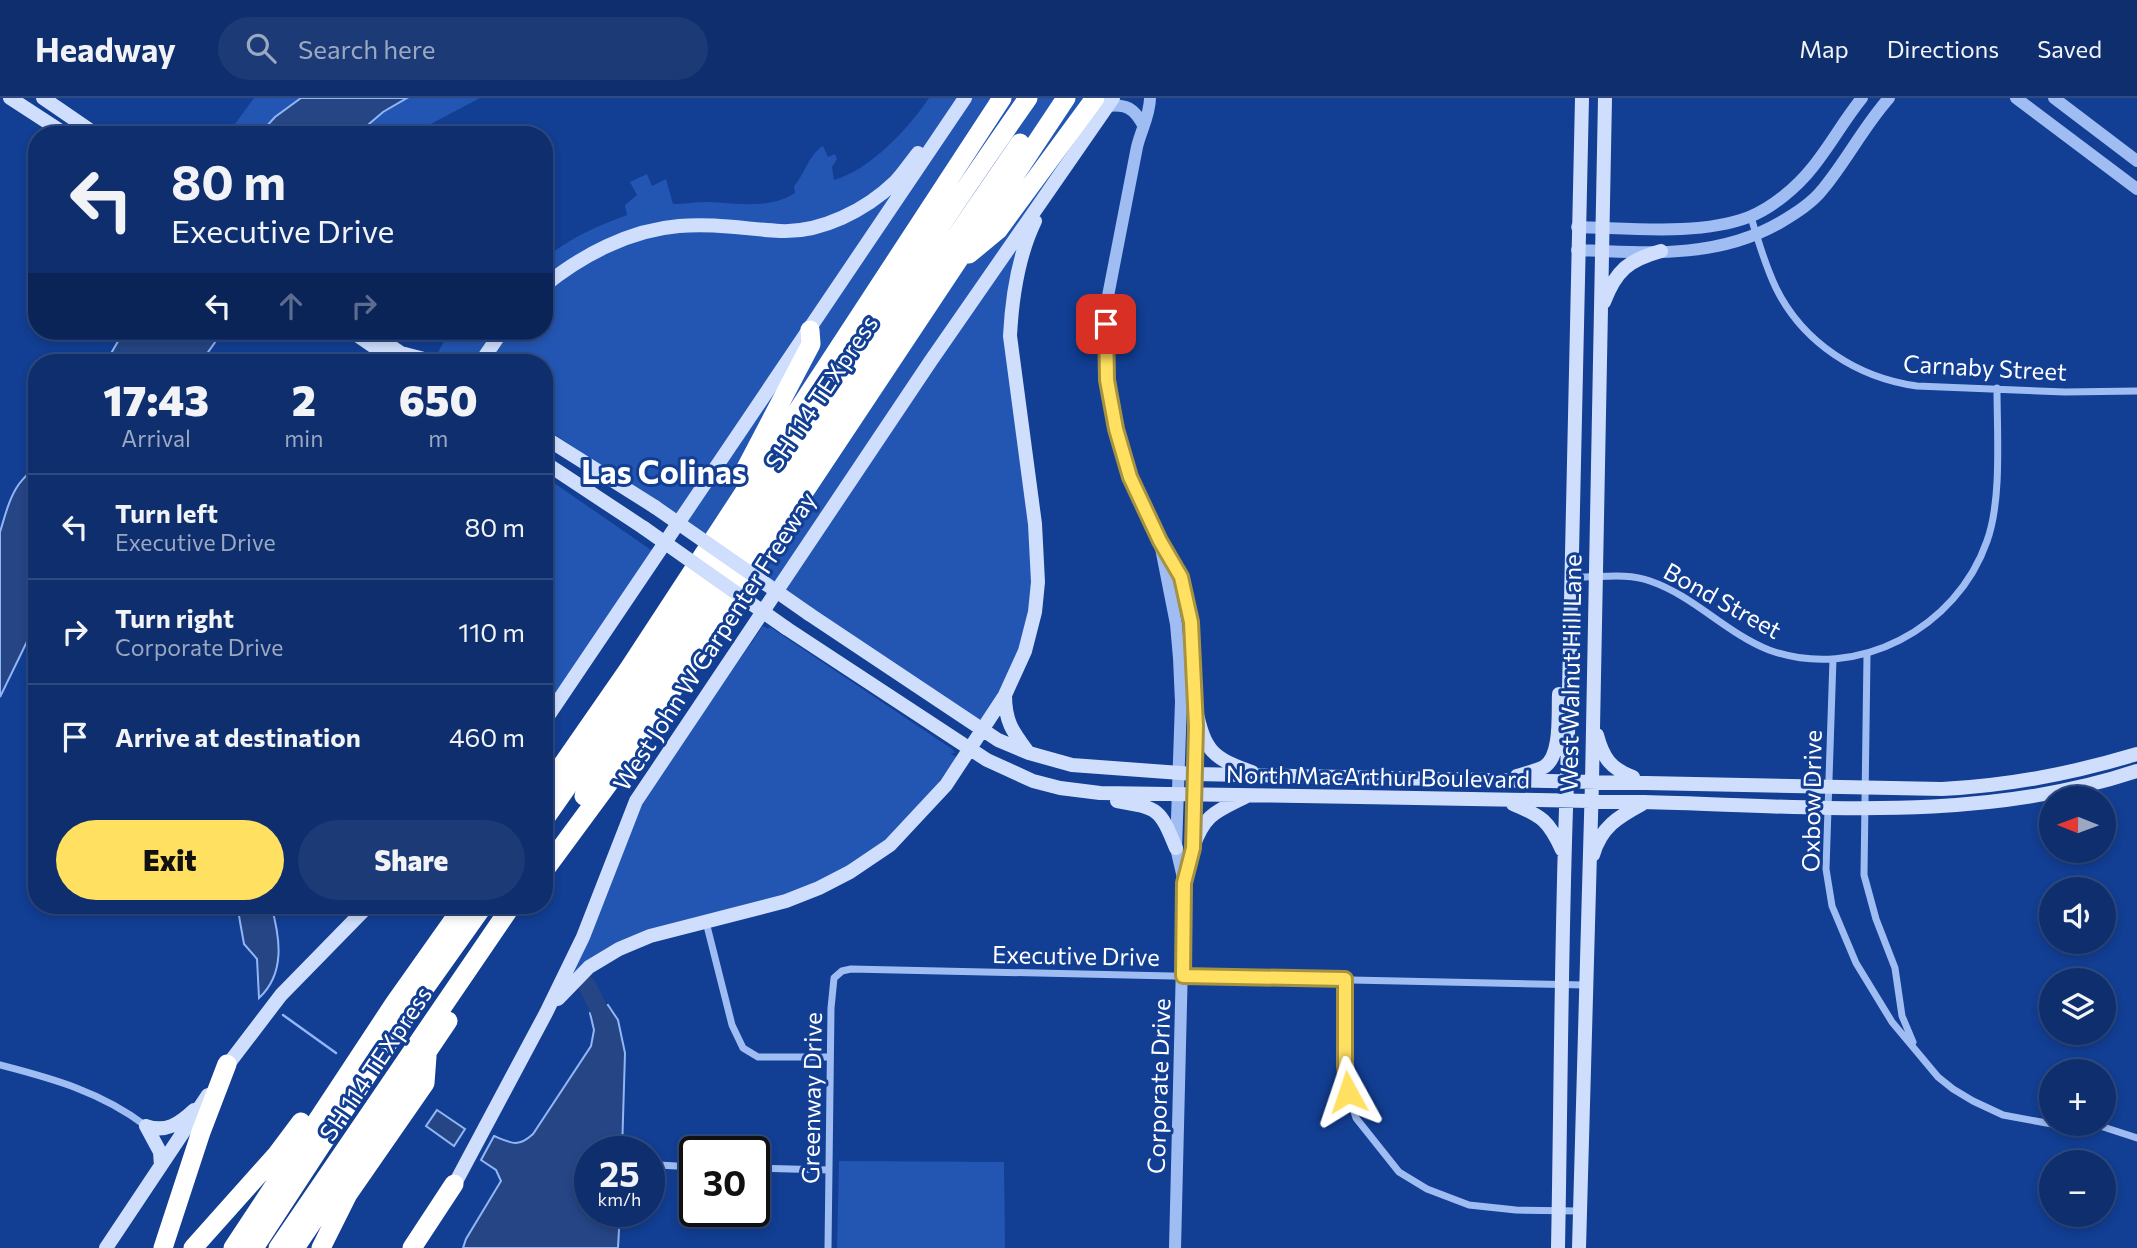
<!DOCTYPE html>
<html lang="en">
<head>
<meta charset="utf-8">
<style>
  :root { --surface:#0e2e6e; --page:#1c3a76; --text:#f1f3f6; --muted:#9ba8c2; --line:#2e4a81; --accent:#ffe061 }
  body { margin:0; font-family:Commissioner,sans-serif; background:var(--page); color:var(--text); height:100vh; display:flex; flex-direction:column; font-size:26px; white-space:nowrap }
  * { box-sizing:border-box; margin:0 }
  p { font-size:23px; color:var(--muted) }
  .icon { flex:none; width:38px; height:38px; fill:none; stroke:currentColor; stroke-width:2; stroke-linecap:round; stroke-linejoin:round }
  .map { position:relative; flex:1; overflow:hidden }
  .sheet { position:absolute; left:28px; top:256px; width:525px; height:560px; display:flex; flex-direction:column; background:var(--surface); border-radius:28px; box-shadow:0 4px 10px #0003,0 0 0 2px var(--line) }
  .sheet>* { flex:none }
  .guide { position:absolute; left:28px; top:28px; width:525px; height:214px; border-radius:28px; box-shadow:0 4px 10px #0003,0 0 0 2px var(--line); background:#0e2e6e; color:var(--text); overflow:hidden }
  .needle { width:46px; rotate:271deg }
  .controls { position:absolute; left:2039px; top:688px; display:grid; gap:14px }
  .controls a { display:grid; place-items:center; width:77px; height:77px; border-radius:50%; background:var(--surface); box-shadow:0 4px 10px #0003,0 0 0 2px var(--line); font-size:35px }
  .speed { position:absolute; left:574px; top:1038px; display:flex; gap:14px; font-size:35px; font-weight:700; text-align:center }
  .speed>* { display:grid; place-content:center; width:91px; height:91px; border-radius:50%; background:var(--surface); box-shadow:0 4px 10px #0003,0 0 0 2px var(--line); line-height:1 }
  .speed small { font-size:18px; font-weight:400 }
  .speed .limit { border:4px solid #111; border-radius:10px; background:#fff; color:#111 }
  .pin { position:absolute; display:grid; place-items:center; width:60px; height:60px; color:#fff; margin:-30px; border-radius:14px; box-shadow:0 4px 10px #0006 }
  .me { position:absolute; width:77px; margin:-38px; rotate:355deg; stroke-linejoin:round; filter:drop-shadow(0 0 5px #0008) }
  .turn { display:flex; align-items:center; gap:24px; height:147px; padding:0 28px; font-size:32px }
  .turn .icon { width:91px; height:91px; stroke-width:2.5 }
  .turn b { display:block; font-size:49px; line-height:60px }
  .lanes { display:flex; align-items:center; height:66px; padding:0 28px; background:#0003; justify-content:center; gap:35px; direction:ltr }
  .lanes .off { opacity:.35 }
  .eta { display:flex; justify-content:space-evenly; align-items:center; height:119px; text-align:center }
  .eta b { font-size:42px; font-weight:800; line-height:49px }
  .action { display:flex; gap:14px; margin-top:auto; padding:14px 28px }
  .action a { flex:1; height:80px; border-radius:42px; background:var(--accent); color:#111; font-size:28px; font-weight:800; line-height:80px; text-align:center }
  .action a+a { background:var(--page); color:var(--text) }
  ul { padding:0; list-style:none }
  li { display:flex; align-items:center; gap:21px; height:105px; padding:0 28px; border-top:2px solid var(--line) }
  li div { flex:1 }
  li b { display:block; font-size:26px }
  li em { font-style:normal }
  header { display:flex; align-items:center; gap:42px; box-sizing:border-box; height:98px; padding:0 35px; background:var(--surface); border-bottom:2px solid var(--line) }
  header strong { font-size:33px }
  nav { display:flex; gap:38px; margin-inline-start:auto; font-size:24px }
  .search { width:490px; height:63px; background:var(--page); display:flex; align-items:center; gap:18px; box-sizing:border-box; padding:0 24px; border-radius:38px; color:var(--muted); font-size:26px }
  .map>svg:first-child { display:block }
</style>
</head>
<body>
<header>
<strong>Headway</strong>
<div class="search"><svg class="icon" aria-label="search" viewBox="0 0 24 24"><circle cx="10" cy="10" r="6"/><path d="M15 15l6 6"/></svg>Search here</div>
<nav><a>Map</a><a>Directions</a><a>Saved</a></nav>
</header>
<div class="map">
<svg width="2137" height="1150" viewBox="0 0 2137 1150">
  <rect width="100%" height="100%" fill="#123e93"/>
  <path fill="#2356b2" d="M254,0h47l-26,19 -11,12 -7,-5 -10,11h-20z
    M407,0h73l-70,37h-54l27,-23z
    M929,0h172l-36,56 -47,107 -11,49 29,251 -12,90 -43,75 -437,-299v-65h-95l-12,-8 13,-23 3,5 9,-5h82v-72c26,-21 53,-33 83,-44l-2,-10 12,-10 -7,-13 17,-8 5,12 14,-7 7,25c11,0 23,-2 34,-2 30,1 61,8 88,-9l-1,-7c11,-12 15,-32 29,-40l5,11 7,-3 2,5 -5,8 2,13c36,-10 75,-52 95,-82z
    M544,378l110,76 -110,161z
    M763,528l5,3 2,-2 182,122 3,4h-5l6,4 -2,4 -25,35 -48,49 -23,17 -58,29 -68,20 -160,62 75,-180z
    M839,1063l165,1 1,86h-168z"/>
  <path fill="#254585" stroke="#91b6f6" stroke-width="2" d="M301,0h106l-24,14 -27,23h-90l-2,-6 11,-12z
    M124,233h99l-22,31h-95z
    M37,363v160l-37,76v-165c5,-16 9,-34 19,-48 6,-8 13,-13 18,-23z
    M235,807h36c9,32 15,68 -12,93l-2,-39 -13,-15 -5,-28z
    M608,907l10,15 7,33 -3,98 -32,1v59h30l-2,37h-155l3,-9 35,-58 -5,-11 -15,-10 13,-24c17,7 24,12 39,-2l58,-88 3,-16 -4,-17z
    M437,1012l28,19 -11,17 -28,-20z"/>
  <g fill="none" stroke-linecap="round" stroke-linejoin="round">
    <path stroke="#91b6f6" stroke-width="2.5" d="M283,917l53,38"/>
    <path stroke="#254585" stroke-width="18" d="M587,887l19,39v6"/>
    <path stroke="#9fbdf3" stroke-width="7" d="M1751,119c7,24 14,48 25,71 27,55 82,90 141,98l148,6 72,-1
      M1571,479c25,1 56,-5 79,4 44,15 76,52 119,69 88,32 188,-22 218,-109 15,-41 10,-108 10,-153
      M1867,557l-3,220 12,44 19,49 7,48 11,26
      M1833,561l-7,210 6,37 24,57 36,59 46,55 15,12 20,12 30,14 49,9 45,1 40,13
      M706,824l26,103 11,23 15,9h72
      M1345,881v105l11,34 43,54 28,17 42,16 47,5 63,1
      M0,967c54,14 101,27 146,61
      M658,1067l37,2
      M754,1070l75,2
      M828,1150l3,-240 3,-30 8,-7 9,-2 734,16"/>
    <path stroke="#9fbdf3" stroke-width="12" d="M1150,0c0,17 -9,32 -13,49l-29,149 -2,28 1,56 9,48 14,49 30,64 21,36 10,45 5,104 -3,121 -9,36 -9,365
      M2016,0l121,91
      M2054,0l83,63
      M1108,8c18,-2 26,2 35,19
      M1577,129c53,1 122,9 172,-10 23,-9 48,-30 63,-49 18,-22 32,-48 50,-70
      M1577,152c70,3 141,9 204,-28 15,-9 31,-19 42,-33 24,-29 41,-63 66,-91
      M1161,450l15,76 3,34 2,44 -5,146 7,30"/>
    <path stroke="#cedefc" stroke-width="14" d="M10,0l57,37
      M43,0l54,37
      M544,188c38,-31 86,-56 135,-60 34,-3 67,3 101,5 41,2 86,-21 115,-49 8,-8 15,-19 23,-29
      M1604,204c12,-32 25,-42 57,-51
      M351,233l45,31
      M368,233l33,22 23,6
      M481,264l21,-31
      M544,339l111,70
      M544,364l100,66
      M809,516l189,126 31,13 43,12 122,9 748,15c66,-3 132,-16 195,-35
      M786,530l201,132 46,21 27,7 40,5c181,3 363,5 544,9 164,4 334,22 493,-31
      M1005,597c0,27 8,37 23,57
      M1196,612c9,41 16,48 56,62
      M544,624l421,-624
      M1597,637c6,23 14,34 36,42
      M1517,678c9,-3 19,-5 27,-9 18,-11 14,-54 15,-73
      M1117,703c42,7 43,8 59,47
      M1513,706c29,12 36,17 49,46
      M1193,749c12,-33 22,-35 52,-50
      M1593,757c8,-28 25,-38 49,-51
      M558,901l31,-32 30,-18 31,-13 136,-35 33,-13 31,-16 40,-27 56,-60 59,-90 20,-44 10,-39 3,-30 -3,-58 -25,-188c2,-39 8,-80 25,-115
      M223,973l58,-76 88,-90
      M146,1028c20,7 33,-2 48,-16
      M146,1028l14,26 1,14
      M451,1093l95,-178 37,-76 53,-136 294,-439 183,-264
      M106,1150l102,-153
      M1558,1150c3,-156 3,-312 9,-467l15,-683
      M1579,1150l13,-467 13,-683"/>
    <path stroke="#fff" stroke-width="19" d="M969,156l29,-24 97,-132
      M745,372l66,-126 -1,-14
      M544,693l84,-121 374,-572
      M584,698l223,-341 213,-312
      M544,722c167,-237 318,-485 484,-722
      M544,773l84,-114 438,-659
      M163,1150l38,-116 26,-68
      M193,1150l84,-94 24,-32
      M233,1150l161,-244 70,-99
      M254,1150l161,-246 69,-97
      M278,1150l234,-343
      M295,1150l153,-227
      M321,1150l27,-54 77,-111 2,-27
      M412,1150l42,-64"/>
    <path stroke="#cedefc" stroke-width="14" d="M655,409l154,107
      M644,430l142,100"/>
  </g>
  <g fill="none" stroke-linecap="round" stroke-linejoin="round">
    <defs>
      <path id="route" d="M1106,226l1,56 9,49 14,48 30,64 21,36 10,45 5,104 -3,122 -9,35 -1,93 162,3v86l3,27"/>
    </defs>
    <use href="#route" stroke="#a6923f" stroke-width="18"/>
    <use href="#route" stroke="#ffe061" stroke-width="12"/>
  </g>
  <g text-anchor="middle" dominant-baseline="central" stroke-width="6" stroke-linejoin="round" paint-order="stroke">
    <g font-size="24" fill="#fff" stroke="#123e93">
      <text transform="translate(1985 269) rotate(3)">Carnaby Street</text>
      <text transform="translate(821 294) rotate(-56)">SH 114 TEXpress</text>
      <text transform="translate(1723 502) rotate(29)">Bond Street</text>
      <text transform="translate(714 543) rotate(-57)">West John W Carpenter Freeway</text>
      <text transform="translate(1570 575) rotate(-89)">West Walnut Hill Lane</text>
      <text transform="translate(1378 678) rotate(1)">North MacArthur Boulevard</text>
      <text transform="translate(1811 703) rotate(-89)">Oxbow Drive</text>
      <text transform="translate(1076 857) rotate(1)">Executive Drive</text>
      <text transform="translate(375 965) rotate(-56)">SH 114 TEXpress</text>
      <text transform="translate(1158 988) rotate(-88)">Corporate Drive</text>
      <text transform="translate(811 1000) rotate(-89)">Greenway Drive</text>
    </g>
    <g font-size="32" font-weight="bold" fill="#fff" stroke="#123e93">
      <text x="664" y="373">Las Colinas</text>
    </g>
  </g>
</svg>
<div class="controls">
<a><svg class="needle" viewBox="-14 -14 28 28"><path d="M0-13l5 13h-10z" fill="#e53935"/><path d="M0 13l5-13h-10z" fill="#9ba8c2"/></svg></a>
<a><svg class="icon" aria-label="sound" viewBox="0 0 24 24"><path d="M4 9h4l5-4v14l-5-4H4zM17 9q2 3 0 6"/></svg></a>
<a><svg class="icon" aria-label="layers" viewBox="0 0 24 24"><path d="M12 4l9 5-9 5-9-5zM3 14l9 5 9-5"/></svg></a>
<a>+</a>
<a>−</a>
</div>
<div class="speed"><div>25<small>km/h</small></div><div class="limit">30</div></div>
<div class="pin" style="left:1106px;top:226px;background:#d93025"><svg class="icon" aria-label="arrive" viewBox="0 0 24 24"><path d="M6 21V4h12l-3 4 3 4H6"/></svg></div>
<svg class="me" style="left:1348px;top:994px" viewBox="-20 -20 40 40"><path d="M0-17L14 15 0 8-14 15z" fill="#ffe061" stroke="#fff" stroke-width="4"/></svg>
<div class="guide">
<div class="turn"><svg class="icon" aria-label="left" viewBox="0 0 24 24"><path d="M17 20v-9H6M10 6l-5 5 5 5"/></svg><div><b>80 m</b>Executive Drive</div></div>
<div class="lanes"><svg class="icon" aria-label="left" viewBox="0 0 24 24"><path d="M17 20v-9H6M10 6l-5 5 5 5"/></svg><svg class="icon off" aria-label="ahead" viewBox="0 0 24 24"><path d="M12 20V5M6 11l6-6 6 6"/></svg><svg class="icon off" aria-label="right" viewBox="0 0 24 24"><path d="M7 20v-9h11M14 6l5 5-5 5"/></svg></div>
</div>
<section class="sheet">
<div class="eta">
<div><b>17:43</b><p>Arrival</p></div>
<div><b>2</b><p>min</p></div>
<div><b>650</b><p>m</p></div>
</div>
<ul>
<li><svg class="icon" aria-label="left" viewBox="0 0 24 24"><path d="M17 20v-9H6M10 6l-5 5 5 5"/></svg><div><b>Turn left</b><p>Executive Drive</p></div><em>80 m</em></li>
<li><svg class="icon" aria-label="right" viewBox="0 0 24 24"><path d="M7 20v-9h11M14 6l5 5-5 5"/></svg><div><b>Turn right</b><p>Corporate Drive</p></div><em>110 m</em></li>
<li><svg class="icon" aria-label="arrive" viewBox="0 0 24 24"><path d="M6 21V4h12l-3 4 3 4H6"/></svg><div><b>Arrive at destination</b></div><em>460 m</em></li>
</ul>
<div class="action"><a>Exit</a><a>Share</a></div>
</section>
</div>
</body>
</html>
